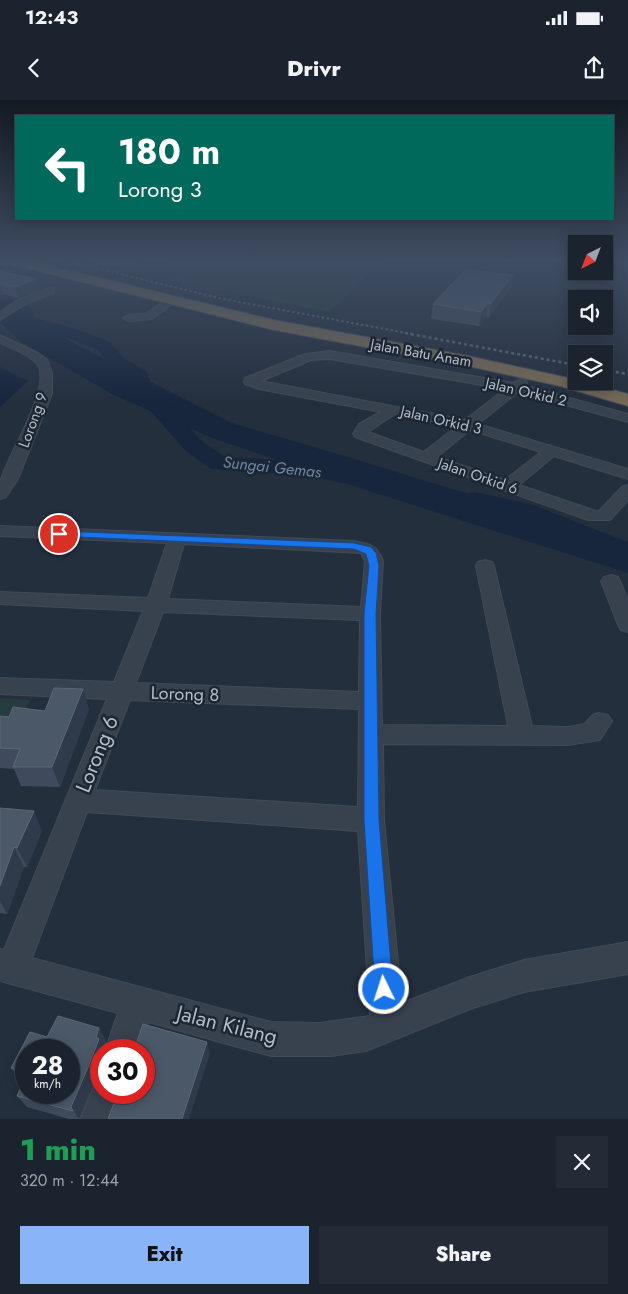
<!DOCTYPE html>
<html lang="en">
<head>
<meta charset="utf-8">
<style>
  :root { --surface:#1b232e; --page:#242b36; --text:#f1f3f6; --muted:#a0a4aa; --line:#39404a; --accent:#8ab4f8 }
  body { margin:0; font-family:Jost,sans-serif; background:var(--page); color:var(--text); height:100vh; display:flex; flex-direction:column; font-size:19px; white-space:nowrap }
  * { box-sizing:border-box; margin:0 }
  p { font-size:16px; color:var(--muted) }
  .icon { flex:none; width:28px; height:28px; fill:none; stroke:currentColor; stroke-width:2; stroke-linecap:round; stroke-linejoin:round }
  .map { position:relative; height:1019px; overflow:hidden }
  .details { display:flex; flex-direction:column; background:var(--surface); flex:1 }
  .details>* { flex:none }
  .guide { position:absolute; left:15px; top:15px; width:599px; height:105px; border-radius:0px; box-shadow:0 2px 12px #0003,0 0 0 1px var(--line); background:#00695c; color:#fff; overflow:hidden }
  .needle { width:32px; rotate:222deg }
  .tools { position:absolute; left:568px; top:135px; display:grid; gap:10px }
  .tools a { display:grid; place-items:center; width:45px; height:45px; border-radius:0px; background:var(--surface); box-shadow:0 2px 12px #0003,0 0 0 1px var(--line); font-size:25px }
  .speed { position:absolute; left:15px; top:939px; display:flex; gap:10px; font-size:25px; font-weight:700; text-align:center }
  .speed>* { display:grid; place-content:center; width:65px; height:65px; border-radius:50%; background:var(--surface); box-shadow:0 2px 12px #0003,0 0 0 1px var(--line); line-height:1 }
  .speed small { font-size:12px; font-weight:400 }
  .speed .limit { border:8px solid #d22; background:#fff; color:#111 }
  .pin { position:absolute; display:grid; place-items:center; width:42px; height:42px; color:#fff; margin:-21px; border:2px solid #fff; border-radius:50%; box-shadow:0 1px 5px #0007 }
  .me { position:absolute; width:55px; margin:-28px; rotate:356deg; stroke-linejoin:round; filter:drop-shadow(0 0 4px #0008) }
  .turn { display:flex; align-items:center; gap:18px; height:105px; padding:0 20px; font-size:22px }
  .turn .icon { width:65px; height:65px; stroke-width:2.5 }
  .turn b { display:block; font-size:35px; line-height:42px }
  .round { display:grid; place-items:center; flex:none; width:52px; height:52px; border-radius:0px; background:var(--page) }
  .overview { display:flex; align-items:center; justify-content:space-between; height:85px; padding:0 20px }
  h1 { font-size:30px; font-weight:800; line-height:38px; color:#1e9e55 }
  .cta { display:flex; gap:10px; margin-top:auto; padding:10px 20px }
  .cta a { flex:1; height:58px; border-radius:0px; background:var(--accent); color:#111; font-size:20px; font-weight:800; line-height:58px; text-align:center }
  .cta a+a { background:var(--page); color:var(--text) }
  .status { display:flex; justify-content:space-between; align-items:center; height:35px; padding:0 25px; background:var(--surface); direction:ltr }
  .status svg { height:14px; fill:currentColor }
  header { display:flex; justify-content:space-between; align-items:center; height:65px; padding:0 20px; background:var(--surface); font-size:22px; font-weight:800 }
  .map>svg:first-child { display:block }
</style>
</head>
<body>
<div class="status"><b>12:43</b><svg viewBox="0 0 49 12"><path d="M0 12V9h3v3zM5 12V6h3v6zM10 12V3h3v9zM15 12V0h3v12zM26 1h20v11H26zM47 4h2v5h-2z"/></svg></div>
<header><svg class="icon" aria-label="back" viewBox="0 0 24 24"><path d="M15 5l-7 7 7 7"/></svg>Drivr<svg class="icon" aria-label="share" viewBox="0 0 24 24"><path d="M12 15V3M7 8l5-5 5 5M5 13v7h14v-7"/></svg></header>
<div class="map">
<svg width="628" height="1019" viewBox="0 0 628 1019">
  <rect width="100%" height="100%" fill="#242f3e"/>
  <path fill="#263c3f" d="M167,160h217l-55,52 -161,-32 10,-6 -2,-6z
    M0,598l30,2 -17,35 -13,-1z"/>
  <path fill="#17263c" d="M0,208l19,7 27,13 33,18 153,77 119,35 277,85v30l-259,-82 -157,-53 -98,-43 -93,-53 -21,-20z
    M0,267l28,14 -28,26z"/>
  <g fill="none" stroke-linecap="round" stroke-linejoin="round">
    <path fill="#17263c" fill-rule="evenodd" d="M18,199c10,3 14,10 18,19l49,14 25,10 14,17 22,12 9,21 47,49 23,16 87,5 37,9 4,5 -4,5 -8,2 -29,-7 -101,-7 -25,-18 -47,-53 -8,-20 -19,-11 -14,-17 -25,-10 -50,-16 -9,-15 -14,1v-10z
      M475,392l55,12 98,38v17l-115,-44 -47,-11 -3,-5 3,-5z"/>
    <defs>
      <path id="street" d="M106,160h33l-4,3 -32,3 -4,-3z
        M609,160h19v5l-15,-2z
        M51,187l3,1v4l-28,12 -26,16v-8l18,-12z
        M172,196l4,1v4l-24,18 -24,2 -5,-3 5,-3 17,-1z
        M0,235l38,18 9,7 5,13v21l-34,85 -12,18 -6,2c0,-5 0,-11 0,-16 5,-25 54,-96 37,-119 -8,-10 -26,-16 -37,-21z
        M330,251l183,32 8,-4 5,1 1,3 -1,3 102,28v8l-110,-30 -40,32 150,45v10l-74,-23 -35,29 77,26h3l23,-24 6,-2v15l-18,20h-22l-233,-83 -2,-3 6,-10 22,-12 -122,-23 -14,-5 -1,-3 1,-3 60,-24zM330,259l175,30 -40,31 -204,-39 50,-21zM395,314l57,11 5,1 -33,26 -56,-20zM470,330l71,22 -36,28 -68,-23z
        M0,426l354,15c15,3 23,4 29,20l-3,53 2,111 126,1 -32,-160 2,-4 7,-2 7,2 2,4 38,160 36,1 17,-3c7,-10 11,-13 23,-9l4,6 -12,19 -32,5 -185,-1 1,76 18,183 68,-26 54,-17 104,-18v32l-104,18 -54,17 -104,42 -35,5h-60l-123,-34 -9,28h-34l13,-37 -118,-32v-32l4,1 103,-251 -107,-5v-16l114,4 29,-71 -143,-7v-12l148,6 19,-55 -167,-7zM184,444l177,9 4,8 -4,46 -193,-8zM163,512l197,8 -1,72 -223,-9zM130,600l229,9 -1,98 -263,-17zM87,712l271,19 12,185 -51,7 -48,-1 -239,-64z
        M611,475l7,2 10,23v32l-7,-2 -3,-5 -17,-44 3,-4z
        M101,977v15h25l-9,27h-36l15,-39z"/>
      <path id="highway" d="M4,160h21l249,60 194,36 96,21 64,17v12l-68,-20 -92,-20 -194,-36 -268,-67z"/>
    </defs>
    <use href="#street" stroke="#414a57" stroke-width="2"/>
    <use href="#highway" stroke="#434c59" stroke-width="2"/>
    <use href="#street" fill="#38414e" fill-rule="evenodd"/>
    <use href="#highway" fill="#746855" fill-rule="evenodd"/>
    <path stroke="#5a6575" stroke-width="2" stroke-dasharray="2.5 2.5" stroke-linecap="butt" d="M63,160l160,39 189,35"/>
    <path stroke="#5a6575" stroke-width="2.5" stroke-dasharray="3 3" stroke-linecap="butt" d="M405,233l171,32
      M604,270l24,4"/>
  </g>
  <path fill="#3f4b5c" d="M0,171l36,8 3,11 -21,8 -15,-4 -3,1z
    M513,175l-3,13 -21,29h-3l-7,9 -48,-7 2,-15z
    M89,609l-29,78 -39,-1 -7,-17 -14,-1v-52l9,1 36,-6z
    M0,708l42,23 -15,36h-3l-17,47 -7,-1z
    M99,928l7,13 -2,8v1h-3v14l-4,13 -17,42h-11l-42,-12 -10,-11 7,-15 -3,-1 -10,-12 36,-31z"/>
  <path fill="#2f3b4b" d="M513,175l-3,13 -21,29 2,-14z
    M36,179l3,11 -21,8 -3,-11z
    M0,184l3,10 -3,1z
    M488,203l-2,14 -7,9 2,-14z
    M83,589l6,20 -29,78 -8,-20z
    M34,711l8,20 -15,36 -10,-19z
    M14,747l10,20 -17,47 -7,-13v-15z
    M99,928l7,13 -2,8v1h-3v14l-4,13 -18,42 -8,-12z
    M207,942l3,12 -21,65h-7z"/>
  <path fill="#4b5868" stroke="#5c6777" d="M466,169l47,6 -22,28h-3l-7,9 -48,-8z
    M0,171l36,8 -21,8 -15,-3z
    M54,588l29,1 -31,78h-39l7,-18 -20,-1v-32l9,1 4,-10 32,4z
    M0,708l34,3 -17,37 -3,-1 -14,39z
    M58,916l41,12 -3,9 3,2 -10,26 -18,42 2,4 -56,-15 9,-21v17h43v-42h-43v24l-15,-6 19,-36 17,5z
    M143,924l64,18 -25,77h-74l10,-27h26v-42h-10z"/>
  <linearGradient id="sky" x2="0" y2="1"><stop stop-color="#141a22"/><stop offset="0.53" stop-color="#3f4d63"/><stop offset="1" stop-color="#3f4d63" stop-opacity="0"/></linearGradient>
  <rect width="628" height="303" fill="url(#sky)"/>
  <path fill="#1a73e8" stroke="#114b97" d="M59,431l295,12 17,4 5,6 3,13 -3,48 3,206 14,169 -3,6 -6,3 -7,-3 -2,-6 -11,-169v-206l5,-48 -3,-12 -12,-5 -299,-13v-4z"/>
  <g text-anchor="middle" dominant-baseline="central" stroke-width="5" stroke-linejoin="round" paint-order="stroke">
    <g font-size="15" fill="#b4bcc9" stroke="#1d2633">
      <text transform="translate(421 253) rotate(10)">Jalan Batu Anam</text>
      <text transform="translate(526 292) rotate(13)">Jalan Orkid 2</text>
      <text transform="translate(33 320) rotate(-70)">Lorong 9</text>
      <text transform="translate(441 320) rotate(13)">Jalan Orkid 3</text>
      <text transform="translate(478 376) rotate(19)">Jalan Orkid 6</text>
    </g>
    <g font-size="16" font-style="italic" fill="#6d86a8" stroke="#1d2633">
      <text transform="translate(272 367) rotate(6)">Sungai Gemas</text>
    </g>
    <g font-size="18" fill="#b4bcc9" stroke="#1d2633">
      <text transform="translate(185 594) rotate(2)">Lorong 8</text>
    </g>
    <g font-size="21" fill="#b4bcc9" stroke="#1d2633">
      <text transform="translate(97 654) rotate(-68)">Lorong 6</text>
      <text transform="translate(227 925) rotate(14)">Jalan Kilang</text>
    </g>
  </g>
</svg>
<div class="tools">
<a><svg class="needle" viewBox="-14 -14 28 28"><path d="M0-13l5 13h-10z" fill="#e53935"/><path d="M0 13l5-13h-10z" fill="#a0a4aa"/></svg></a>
<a><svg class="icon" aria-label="sound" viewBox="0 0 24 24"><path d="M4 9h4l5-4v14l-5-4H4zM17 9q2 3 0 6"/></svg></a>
<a><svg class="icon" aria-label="layers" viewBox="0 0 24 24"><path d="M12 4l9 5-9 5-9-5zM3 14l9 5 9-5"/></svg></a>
</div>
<div class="speed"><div>28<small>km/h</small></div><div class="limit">30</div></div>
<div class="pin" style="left:59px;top:434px;background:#d93025"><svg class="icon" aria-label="arrive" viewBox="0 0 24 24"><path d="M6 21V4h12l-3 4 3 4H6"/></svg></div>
<svg class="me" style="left:384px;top:889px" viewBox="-20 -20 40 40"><circle r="17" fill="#1a73e8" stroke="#fff" stroke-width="3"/><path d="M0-11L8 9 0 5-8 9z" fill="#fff"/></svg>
<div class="guide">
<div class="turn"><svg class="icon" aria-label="left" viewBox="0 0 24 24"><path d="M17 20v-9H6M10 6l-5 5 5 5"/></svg><div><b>180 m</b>Lorong 3</div></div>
</div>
</div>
<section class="details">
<div class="overview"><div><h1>1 min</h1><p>320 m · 12:44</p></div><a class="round"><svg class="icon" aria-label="close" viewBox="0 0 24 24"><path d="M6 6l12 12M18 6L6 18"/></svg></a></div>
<div class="cta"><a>Exit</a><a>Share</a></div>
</section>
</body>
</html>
